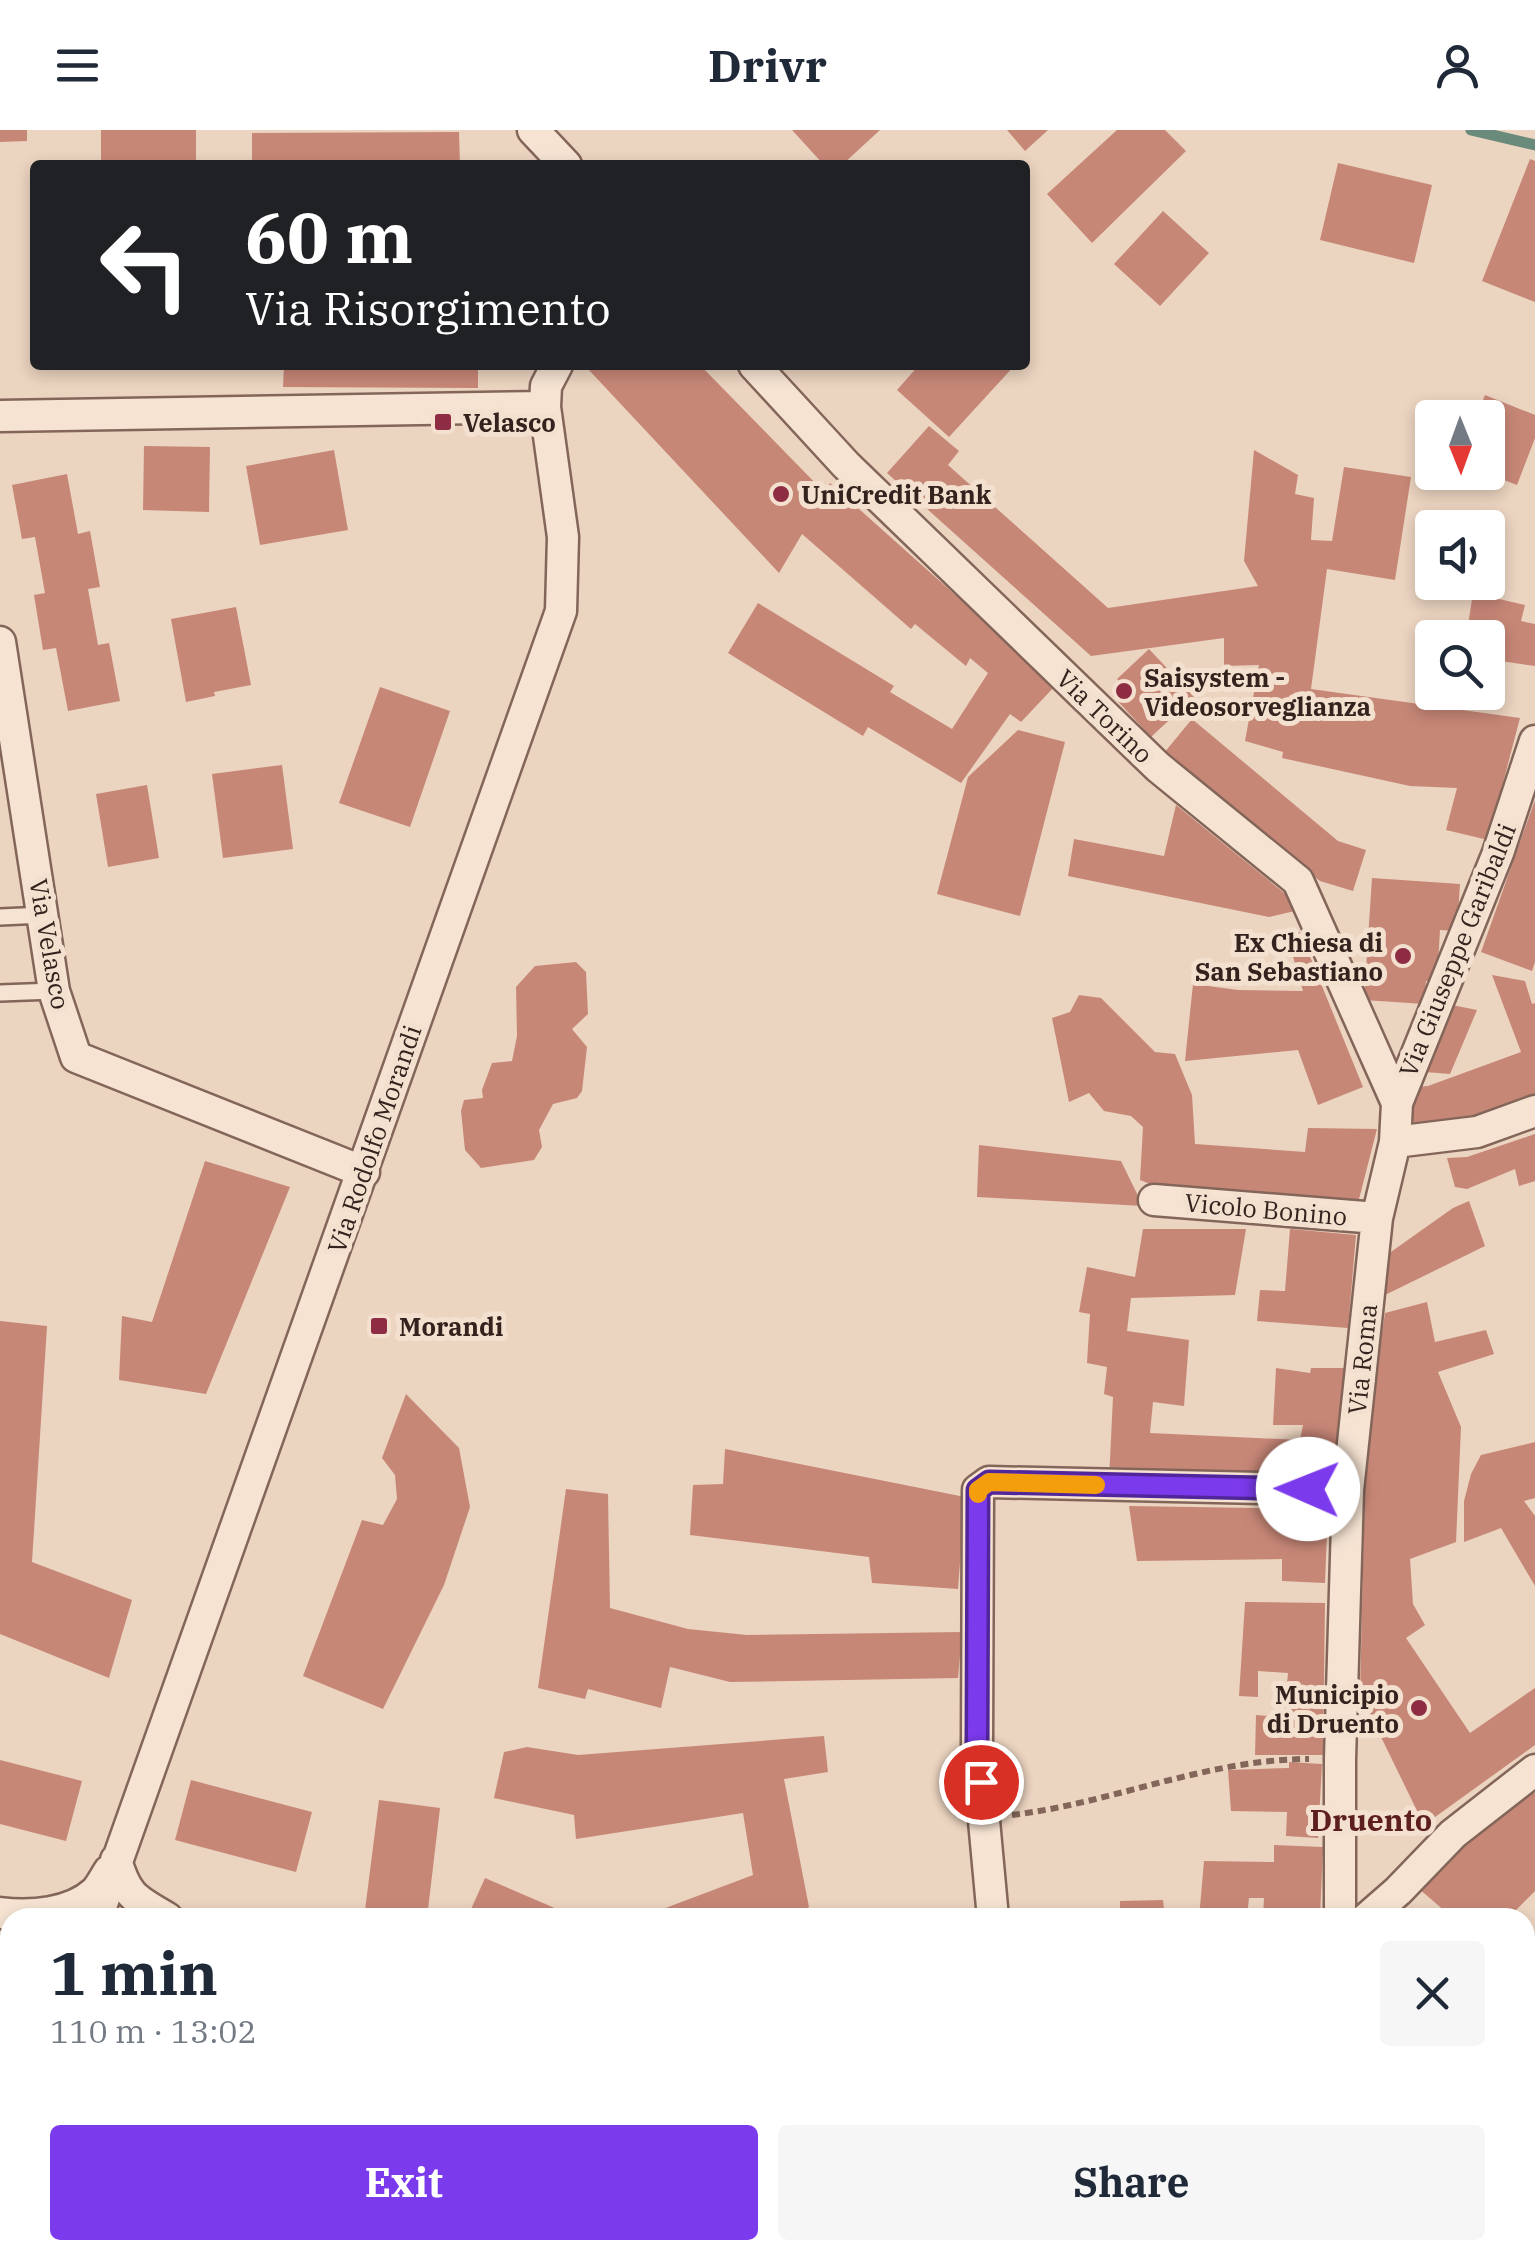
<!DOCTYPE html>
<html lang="en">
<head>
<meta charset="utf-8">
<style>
  :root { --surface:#fff; --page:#f6f6f7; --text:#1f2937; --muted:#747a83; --accent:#7c3aed }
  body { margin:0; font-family:"IBM Plex Serif",serif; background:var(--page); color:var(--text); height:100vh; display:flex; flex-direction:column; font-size:38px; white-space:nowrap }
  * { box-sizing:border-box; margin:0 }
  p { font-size:32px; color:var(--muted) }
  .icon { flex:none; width:55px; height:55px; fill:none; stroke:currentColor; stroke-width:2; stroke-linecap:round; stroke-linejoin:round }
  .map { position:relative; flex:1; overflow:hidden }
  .panel { position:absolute; left:0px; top:1778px; width:1535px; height:352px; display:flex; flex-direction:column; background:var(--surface); border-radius:30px 30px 0 0; box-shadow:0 5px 15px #0003 }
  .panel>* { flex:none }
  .hud { position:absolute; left:30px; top:30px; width:1000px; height:210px; border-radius:10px; box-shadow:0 5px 15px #0003; background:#202124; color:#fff; overflow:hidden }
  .needle { width:65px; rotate:179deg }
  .buttons { position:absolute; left:1415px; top:270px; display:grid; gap:20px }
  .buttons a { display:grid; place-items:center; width:90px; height:90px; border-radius:10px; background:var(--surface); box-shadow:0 5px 15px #0003; font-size:50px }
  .pin { position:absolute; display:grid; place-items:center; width:85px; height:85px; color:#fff; margin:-42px; border:5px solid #fff; border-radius:50%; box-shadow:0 2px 10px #0007 }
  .me { position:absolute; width:110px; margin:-55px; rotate:271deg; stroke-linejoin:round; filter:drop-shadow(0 0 8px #0008) }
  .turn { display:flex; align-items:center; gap:35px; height:210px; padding:0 50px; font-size:45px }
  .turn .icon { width:130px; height:130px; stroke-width:2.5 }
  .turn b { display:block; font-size:70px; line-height:85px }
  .round { display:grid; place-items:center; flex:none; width:105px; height:105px; border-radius:10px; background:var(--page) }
  .headline { display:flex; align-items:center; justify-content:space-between; height:170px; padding:0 50px }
  h1 { font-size:60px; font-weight:800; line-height:75px }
  .action { display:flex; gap:20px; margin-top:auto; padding:20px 50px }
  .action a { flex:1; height:115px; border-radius:10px; background:var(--accent); color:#fff; font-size:40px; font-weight:800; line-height:115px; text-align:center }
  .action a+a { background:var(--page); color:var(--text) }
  header { display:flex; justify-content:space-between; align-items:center; height:130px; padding:0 50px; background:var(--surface); font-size:45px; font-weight:800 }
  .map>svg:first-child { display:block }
</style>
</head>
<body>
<header><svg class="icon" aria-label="menu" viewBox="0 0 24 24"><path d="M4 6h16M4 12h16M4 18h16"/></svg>Drivr<svg class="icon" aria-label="person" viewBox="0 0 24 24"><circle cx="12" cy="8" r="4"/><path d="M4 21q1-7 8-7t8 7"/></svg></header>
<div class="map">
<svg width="1535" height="2128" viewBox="0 0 1535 2128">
  <rect width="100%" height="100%" fill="#ebd4c0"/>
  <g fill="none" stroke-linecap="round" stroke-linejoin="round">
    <path stroke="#6a8a7b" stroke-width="11" d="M1471,0l64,15"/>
  </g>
  <path fill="#c78777" d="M0,0h27v11l-27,1z
    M101,0h95v30l-95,1z
    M792,0h88l-38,35h-18z
    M1007,0h41l-23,21z
    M1117,0h48l21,21 -94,92 -45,-49z
    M459,2l1,33h-208v-32z
    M1530,29l5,2v141l-53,-21z
    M1338,33l94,22 -18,78 -94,-23z
    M1163,81l46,42 -49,53 -46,-42z
    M284,235h194v23l-195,-1z
    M593,235h107l125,128 5,-10 226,202 -35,37 -11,-8 -49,69 -93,-56 -5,9 -135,-83 30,-50 136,83 -4,6 62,37 36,-56 -18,-15 -4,8 -51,-42 -4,5 -109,-95 -23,39 -191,-204z
    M919,235h96l-66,72 -52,-47z
    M1485,265l50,20v23l-18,47 -29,-11v-56h-12z
    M929,296l30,25 -11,14 160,143 150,-22 -14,-25 10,-111 44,25 -3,19 19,4 -3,42 21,1 12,-74 67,10 -16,103 -68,-11 -16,120 209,29 -32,122 -42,-10 11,-42 -47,-2 -128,-28 1,-6 -38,-11 14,-76 -35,1v-28l-133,18 -204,-183z
    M144,316l66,1 -1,65 -66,-2z
    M334,320l14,80 -88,15 -14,-79z
    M67,344l11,60 12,-3 10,56 -12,2 10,56 11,-2 11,58 -52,10 -12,-63 -13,2 -9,-55 11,-2 -10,-56 -13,2 -10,-54z
    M1473,463l52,12 -4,16 14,3v42l-34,-5 2,-6 -15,-2v-15h-22z
    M236,477l15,78 -37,7 1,4 -29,6 -15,-83z
    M1149,519l45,48 -43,40 -38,-41 11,-10 -7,-7z
    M380,557l70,24 -40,116 -71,-24z
    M1192,589l146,122 28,9 -13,41 -33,-10 -156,-128z
    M1018,600l47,12 -45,174 -83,-22 31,-117z
    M282,635l11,84 -70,9 -11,-84z
    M147,655l12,73 -51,9 -12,-73z
    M1535,670v162l-3,9 -51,-19z
    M1176,675l112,91 7,15 -26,6 -201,-41 6,-37 90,17z
    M1372,748l88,6 -3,47 -17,-1 -3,52 -11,-1 -2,23 -60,-4z
    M1300,802l63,155 -45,18 -20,-55 -113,11 8,-77 45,6 65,1 -16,-55z
    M576,832l10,10 2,42 -16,15 15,18 -5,44 -5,7 -24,6 -14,26 3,17 -8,13 -53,8 -16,-18 -4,-39 3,-11 19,-2 -1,-8 10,-27 20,-2 5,-25 -1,-49 19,-21z
    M1492,845l33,6 7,23 3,-1v97l-40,14 -70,16 -14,-10 4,-33 13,-1 93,-34z
    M1079,865l22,3 54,54 20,2 17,41 3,49 110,8 3,-24 69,1 -20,78 -182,-13 -35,-14 3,-53 -12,-11 -27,-5 -15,-18 -20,9 -17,-84 18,-6z
    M1452,875l25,5 -27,64 -25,-2z
    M1535,1004v47l-16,5 -4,-17 -48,20 -12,-2 -8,-29 20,-1z
    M979,1015l142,16 22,45 -166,-9z
    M205,1031l85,26 -84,207 -87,-14 3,-64 30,6z
    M1469,1071l16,45 -100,49 3,-41 65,-46z
    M1143,1099h103l-11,66 -104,3 -4,33 62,9 -5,66 -31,-4 -3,31 150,7 3,-15h-30l3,-57 34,5 1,-5h36l-15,115 -223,-3 4,-83 -9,-3 3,-27 -20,-4 3,-49 -11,-2 8,-45 48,10z
    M1290,1099l66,6 -8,93 -91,-7 3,-31 25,1z
    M1427,1172l8,40 51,-12 8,24 -56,18 23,55 -5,115 -46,17 3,45 12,21 -19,13 64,95 65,-45v57l-111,80 -64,-131 6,-252 19,-129z
    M0,1191l47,5 -15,236 100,38 -23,78 -109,-44z
    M406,1264l53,54 11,59 -26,78 -61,124 -80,-33 59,-156 21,5 14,-26 -2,-24 -13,-17z
    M1535,1312v56l-11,3 11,15v70l-34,-58 -37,14v-41l7,-27 10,-19z
    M725,1319l240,48 -7,92 -86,-6 -3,-26 -179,-22 3,-50 30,-1z
    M566,1359l42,5 2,114 78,21 59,6 215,-3 -4,46 -228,4 -60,-15 -9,41 -73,-19 -3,10 -47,-11z
    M1129,1376l199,3 -3,74 -43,-2v-22l-145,2z
    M1245,1472l80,1 -2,152h-68l1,-40 28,2 4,-44 -30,-2v26l-19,-1z
    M824,1606l4,36 -44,7 25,128 -20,11h-150l114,-43 -10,-62 -167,26 -2,-24 -80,-17 10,-46 23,-5 51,8z
    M0,1630l82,21 -16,60 -66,-17z
    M1289,1632l33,2 -4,74 -32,-2 1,-24 -56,-1 -3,-41 61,-2z
    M191,1650l121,32 -16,60 -121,-32z
    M1531,1660l4,4v97l-27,27h-55l-35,-30 46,-44z
    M379,1670l61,8 -13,110h-63z
    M1274,1715l49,2 -3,71h-57l1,-20h-15l-2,20h-48l5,-57 70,1z
    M485,1748l93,40h-111z
    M1163,1770l2,18h-45v-17z
    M1525,1843l10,5v85l-10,16z
    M443,2120l112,2 65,-2 -7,8h-156z
    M668,2120h60l12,8h-78z
    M881,2120h111l-1,8h-111z
    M1200,2120h43l-2,8h-42z
    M1291,2120h44l-1,8h-44z"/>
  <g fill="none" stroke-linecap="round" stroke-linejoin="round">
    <defs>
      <path id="service" d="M0,787l44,-2
        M0,863l54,-2"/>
      <path id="minor" d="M533,0l33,35
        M754,235l92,100 312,302 140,114 99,222
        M0,286l545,-9
        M0,512l54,349 22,66 288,115
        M1395,1012l82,-10 58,-21
        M1154,1070l223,18
        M116,1730c11,37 19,39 51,58
        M0,1783c30,4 71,1 95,-21 5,-5 10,-15 14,-21
        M97,1788l464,-1307 2,-74 -18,-130 1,-21 11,-21
        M993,1788l-16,-173 1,-255 11,-8 359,8
        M1340,1788v-159l8,-269 29,-272 18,-76 2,-39 101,-250 37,-112
        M1367,1788l31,-27 55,-57 82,-64
        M0,1911l10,-3
        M0,1990l10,20
        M1525,2007l10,-18
        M1525,2085l10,-18
        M71,2120l4,8
        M626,2128l6,-8
        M1271,2128l1,-8
        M1457,2128l4,-8
        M1501,2128l5,-8"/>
    </defs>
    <use href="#service" stroke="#836659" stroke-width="20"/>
    <use href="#minor" stroke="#836659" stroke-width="35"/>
    <path stroke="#836659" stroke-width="6" stroke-dasharray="8 5" stroke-linecap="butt" d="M1012,1685c101,-12 195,-56 297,-56"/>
    <use href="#service" stroke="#f6e3d2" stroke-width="15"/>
    <use href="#minor" stroke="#f6e3d2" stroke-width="30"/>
  </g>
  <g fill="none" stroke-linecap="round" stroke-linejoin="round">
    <defs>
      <path id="route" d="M981,1652l-4,-37 1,-255 11,-8 319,7"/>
    </defs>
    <use href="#route" stroke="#51269a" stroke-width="25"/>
    <use href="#route" stroke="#7c3aed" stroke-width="18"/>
    <path stroke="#f59e0b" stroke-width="18" d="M978,1364v-4l11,-8 107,3"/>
  </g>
  <g fill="#8e2c43" stroke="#f3e0cf" stroke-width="4">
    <rect x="433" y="282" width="20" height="20" rx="5"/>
    <circle cx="781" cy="364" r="10"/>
    <circle cx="1124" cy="561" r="10"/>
    <circle cx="1403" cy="826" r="10"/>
    <rect x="369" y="1186" width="20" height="20" rx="5"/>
    <circle cx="1419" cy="1578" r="10"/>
  </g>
  <g text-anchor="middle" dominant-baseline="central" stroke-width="10" stroke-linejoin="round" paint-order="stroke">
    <g font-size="25" font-weight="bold" fill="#33221d" stroke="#f3e0cf" text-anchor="start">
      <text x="463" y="292">Velasco</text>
      <text x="801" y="364">UniCredit Bank</text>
      <text x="1144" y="547">Saisystem -<tspan x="1144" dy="29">Videosorveglianza</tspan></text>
      <text x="1383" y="812" text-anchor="end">Ex Chiesa di<tspan x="1383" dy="29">San Sebastiano</tspan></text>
      <text x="399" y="1196">Morandi</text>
      <text x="1399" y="1564" text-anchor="end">Municipio<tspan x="1399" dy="29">di Druento</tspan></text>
    </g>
    <g font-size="25" fill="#33221d" stroke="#f3e0cf">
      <text transform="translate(1105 586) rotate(44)">Via Torino</text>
      <text transform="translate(50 814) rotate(80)">Via Velasco</text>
      <text transform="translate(1457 820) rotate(-68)">Via Giuseppe Garibaldi</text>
      <text transform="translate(374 1009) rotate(-71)">Via Rodolfo Morandi</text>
      <text transform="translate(1266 1079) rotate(5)">Vicolo Bonino</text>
      <text transform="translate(1362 1229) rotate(-84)">Via Roma</text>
    </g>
    <g font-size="30" font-weight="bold" fill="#5d1e1f" stroke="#f3e0cf">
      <text x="1371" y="1689">Druento</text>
    </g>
  </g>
</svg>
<div class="buttons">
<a><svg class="needle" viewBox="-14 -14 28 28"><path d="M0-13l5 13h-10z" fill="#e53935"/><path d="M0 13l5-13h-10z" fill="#747a83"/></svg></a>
<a><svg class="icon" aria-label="sound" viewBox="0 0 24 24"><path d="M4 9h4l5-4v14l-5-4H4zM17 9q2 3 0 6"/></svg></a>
<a><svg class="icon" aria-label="search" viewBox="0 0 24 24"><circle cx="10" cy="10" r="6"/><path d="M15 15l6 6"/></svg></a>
</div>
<div class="pin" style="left:981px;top:1652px;background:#d93025"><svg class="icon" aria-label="arrive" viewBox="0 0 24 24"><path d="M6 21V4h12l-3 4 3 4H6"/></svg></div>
<svg class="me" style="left:1308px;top:1359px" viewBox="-20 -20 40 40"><circle r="19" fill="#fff"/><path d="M0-13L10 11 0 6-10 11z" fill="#7c3aed"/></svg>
<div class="hud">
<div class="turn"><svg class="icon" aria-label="left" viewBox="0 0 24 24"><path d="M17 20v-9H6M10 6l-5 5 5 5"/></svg><div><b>60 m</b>Via Risorgimento</div></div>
</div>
<section class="panel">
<div class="headline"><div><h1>1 min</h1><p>110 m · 13:02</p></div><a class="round"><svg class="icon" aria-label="close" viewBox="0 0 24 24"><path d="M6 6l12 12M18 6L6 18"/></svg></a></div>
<div class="action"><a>Exit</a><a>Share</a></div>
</section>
</div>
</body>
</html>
